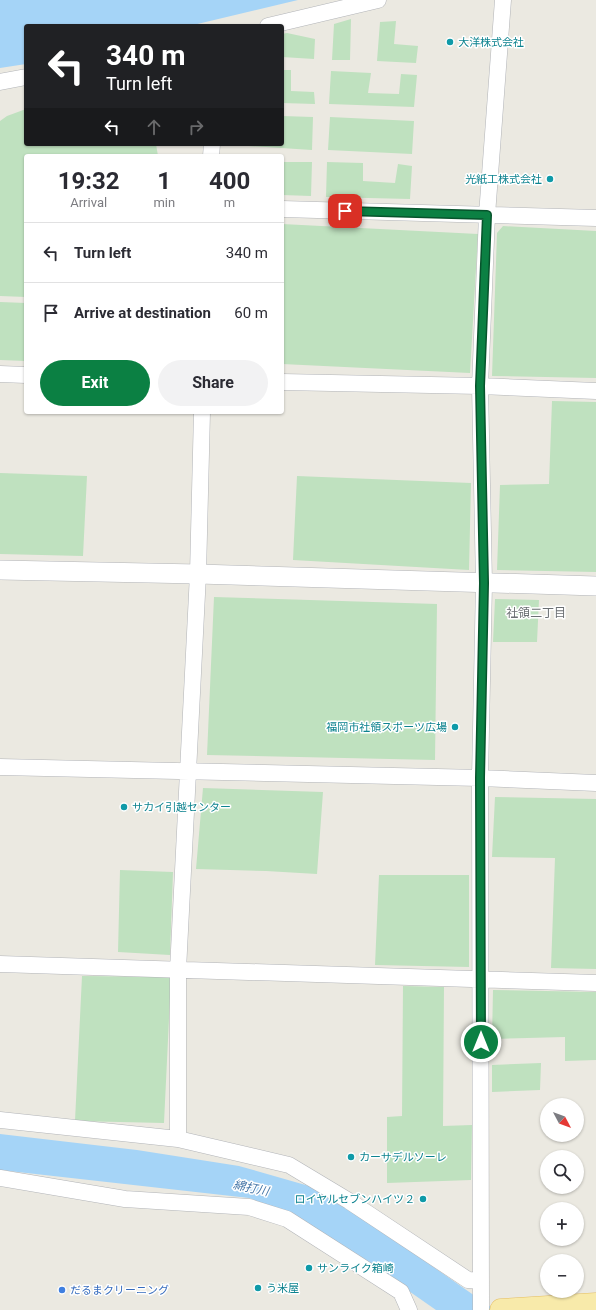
<!DOCTYPE html>
<html lang="en">
<head>
<meta charset="utf-8">
<style>
  :root { --surface:#fff; --page:#f2f2f3; --text:#2b2b33; --muted:#7c7c81; --line:#e1e1e2; --accent:#0b8043 }
  body { margin:0; font-family:Roboto,"Noto Sans JP",sans-serif; background:var(--page); color:var(--text); height:100vh; display:flex; flex-direction:column; font-size:15px; white-space:nowrap }
  * { box-sizing:border-box; margin:0 }
  p { font-size:13px; color:var(--muted) }
  .icon { flex:none; width:22px; height:22px; fill:none; stroke:currentColor; stroke-width:2; stroke-linecap:round; stroke-linejoin:round }
  .map { position:relative; flex:1; overflow:hidden }
  .side { position:absolute; left:24px; top:154px; width:260px; height:260px; display:flex; flex-direction:column; background:var(--surface); border-radius:4px; box-shadow:0 1px 3px #0004 }
  .side>* { flex:none }
  .banner { position:absolute; left:24px; top:24px; width:260px; height:122px; border-radius:4px; box-shadow:0 1px 3px #0004; background:#202124; color:#fff; overflow:hidden }
  .needle { width:26px; rotate:131deg }
  .fabs { position:absolute; left:540px; top:1098px; display:grid; gap:8px }
  .fabs a { display:grid; place-items:center; width:44px; height:44px; border-radius:50%; background:var(--surface); box-shadow:0 1px 3px #0004; font-size:20px }
  .pin { position:absolute; display:grid; place-items:center; width:34px; height:34px; color:#fff; margin:-17px; border-radius:8px; box-shadow:0 2px 6px #0006 }
  .me { position:absolute; width:44px; margin:-22px; rotate:0deg; stroke-linejoin:round; filter:drop-shadow(0 0 3px #0008) }
  .turn { display:flex; align-items:center; gap:14px; height:84px; padding:0 16px; font-size:18px }
  .turn .icon { width:52px; height:52px; stroke-width:2.5 }
  .turn b { display:block; font-size:28px; line-height:34px }
  .lanes { display:flex; align-items:center; height:38px; padding:0 16px; background:#0003; justify-content:center; gap:20px; direction:ltr }
  .lanes .off { opacity:.35 }
  .eta { display:flex; justify-content:space-evenly; align-items:center; height:68px; text-align:center }
  .eta b { font-size:24px; font-weight:700; line-height:28px }
  .action { display:flex; gap:8px; margin-top:auto; padding:8px 16px }
  .action a { flex:1; height:46px; border-radius:24px; background:var(--accent); color:#fff; font-size:16px; font-weight:700; line-height:46px; text-align:center }
  .action a+a { background:var(--page); color:var(--text) }
  ul { padding:0; list-style:none }
  li { display:flex; align-items:center; gap:12px; height:60px; padding:0 16px; border-top:1px solid var(--line) }
  li div { flex:1 }
  li b { display:block; font-size:15px }
  li em { font-style:normal }
  .map>svg:first-child { display:block }
</style>
</head>
<body>
<div class="map">
<svg width="596" height="1310" viewBox="0 0 596 1310">
  <rect width="100%" height="100%" fill="#ebe9e1"/>
  <path fill="#bfe1bf" d="M351,19l-1,41h-18l2,-36z
    M396,21l-2,23 24,2 -2,17 -39,-2 3,-39z
    M287,33l28,6 -1,20 -32,-2v-23z
    M282,70h9v21l23,1 1,12 -33,-1z
    M331,71l40,2 -3,20 31,1 2,-20 16,1 -3,32 -85,-3z
    M26,109v35h130l2,12h-132v141l-26,-1v-175l7,-5z
    M282,116l31,1 -1,33 -93,-6h63z
    M330,117l84,4 -2,33 -84,-4z
    M282,162h30l-1,34 -29,-1z
    M327,162l36,1v18l32,2 3,-19 14,2 -2,33 -84,-2z
    M282,224l196,10 -8,139 -188,-9z
    M503,226l93,5v147l-104,-2 5,-143z
    M0,302l26,1v58l-26,-1z
    M552,401l44,1v170l-99,-2 3,-85 49,-1z
    M0,473l87,3 -4,80 -83,-2z
    M297,476l174,7 -2,87 -176,-10z
    M214,597l223,7 -2,156 -228,-5z
    M495,599l44,1 -2,42h-44z
    M203,788l120,4 -6,82 -51,-3 -70,-2z
    M495,797l101,2v170l-45,-1 4,-110 -63,-1z
    M120,870l53,2 -3,83 -52,-3z
    M379,875h90v92l-94,-2z
    M82,976l89,1 -7,146 -89,-2z
    M403,986l41,1 -1,139 29,-1 -1,55 -84,3v-66l15,-1z
    M493,990l103,2v68l-31,1v-24l-73,2z
    M541,1063l-1,27 -48,2v-27z"/>
  <path fill="#a5d4f7" d="M0,0h298l-109,26h-163v38l-26,4z
    M0,1134l137,16 102,16 70,20 73,45 113,79h-59l-76,-53 -69,-43 -42,-16 -249,-28z"/>
  <g fill="none" stroke-linecap="round" stroke-linejoin="round">
    <defs>
      <path id="minor" d="M268,26l110,-26
        M0,82l26,-5
        M211,156l1,-12
        M282,209l314,9
        M0,374l26,1
        M282,382l198,4 116,5
        M0,767l480,11 116,5
        M0,964l596,19
        M0,1120l178,19 111,26 60,36 119,79 13,1
        M178,1139v-169l20,-396 4,-162
        M0,1178l125,21 124,8 38,12 114,73 8,18
        M481,1310l-1,-532 4,-195 -4,-197 7,-171 16,-215"/>
      <path id="tertiary" d="M0,570l198,4 398,12"/>
      <path id="primary" d="M501,1310l95,-6"/>
    </defs>
    <use href="#minor" stroke="#b2b4b8" stroke-width="17"/>
    <use href="#tertiary" stroke="#b2b4b8" stroke-width="20"/>
    <use href="#primary" stroke="#e5be61" stroke-width="23"/>
    <use href="#minor" stroke="#fff" stroke-width="16"/>
    <use href="#tertiary" stroke="#fff" stroke-width="19"/>
    <use href="#primary" stroke="#f8eaaa" stroke-width="22"/>
  </g>
  <g fill="none" stroke-linecap="round" stroke-linejoin="round">
    <defs>
      <path id="route" d="M345,211l142,4 -7,171 4,197 -4,195 1,264"/>
    </defs>
    <use href="#route" stroke="#07532c" stroke-width="10"/>
    <use href="#route" stroke="#0b8043" stroke-width="7"/>
  </g>
  <g fill="#0f9aa8" stroke="#fff" stroke-width="1.5">
    <circle cx="450" cy="42" r="4"/>
    <circle cx="550" cy="179" r="4"/>
    <circle cx="455" cy="727" r="4"/>
    <circle cx="124" cy="807" r="4"/>
    <circle cx="351" cy="1157" r="4"/>
    <circle cx="423" cy="1199" r="4"/>
    <circle cx="309" cy="1268" r="4"/>
    <circle cx="258" cy="1288" r="4"/>
  </g>
  <circle fill="#3f7fe0" stroke="#fff" stroke-width="1.5" cx="62" cy="1290" r="4"/>
  <g text-anchor="middle" dominant-baseline="central" stroke-width="3" stroke-linejoin="round" paint-order="stroke">
    <g font-size="11" fill="#0d838f" stroke="#fff" text-anchor="start">
      <text x="458" y="42">大洋株式会社</text>
      <text x="542" y="179" text-anchor="end">光紙工株式会社</text>
      <text x="447" y="727" text-anchor="end">福岡市社領スポーツ広場</text>
      <text x="132" y="807">サカイ引越センター</text>
      <text x="359" y="1157">カーサデルソーレ</text>
      <text x="415" y="1199" text-anchor="end">ロイヤルセブンハイツ２</text>
      <text x="317" y="1268">サンライク箱崎</text>
      <text x="266" y="1288">う米屋</text>
    </g>
    <g font-size="11" fill="#366cbe" stroke="#fff" text-anchor="start">
      <text x="70" y="1290">だるまクリーニング</text>
    </g>
    <g font-size="12" fill="#6b6f73" stroke="#fff">
      <text x="536" y="613">社領二丁目</text>
    </g>
    <g font-size="12" font-style="italic" fill="#4576a7" stroke="#fff">
      <text transform="translate(251 1188) rotate(12)">綿打川</text>
    </g>
  </g>
</svg>
<div class="fabs">
<a><svg class="needle" viewBox="-14 -14 28 28"><path d="M0-13l5 13h-10z" fill="#e53935"/><path d="M0 13l5-13h-10z" fill="#7c7c81"/></svg></a>
<a><svg class="icon" aria-label="search" viewBox="0 0 24 24"><circle cx="10" cy="10" r="6"/><path d="M15 15l6 6"/></svg></a>
<a>+</a>
<a>−</a>
</div>
<div class="pin" style="left:345px;top:211px;background:#d93025"><svg class="icon" aria-label="arrive" viewBox="0 0 24 24"><path d="M6 21V4h12l-3 4 3 4H6"/></svg></div>
<svg class="me" style="left:481px;top:1042px" viewBox="-20 -20 40 40"><circle r="17" fill="#0b8043" stroke="#fff" stroke-width="3"/><path d="M0-11L8 9 0 5-8 9z" fill="#fff"/></svg>
<div class="banner">
<div class="turn"><svg class="icon" aria-label="left" viewBox="0 0 24 24"><path d="M17 20v-9H6M10 6l-5 5 5 5"/></svg><div><b>340 m</b>Turn left</div></div>
<div class="lanes"><svg class="icon" aria-label="left" viewBox="0 0 24 24"><path d="M17 20v-9H6M10 6l-5 5 5 5"/></svg><svg class="icon off" aria-label="ahead" viewBox="0 0 24 24"><path d="M12 20V5M6 11l6-6 6 6"/></svg><svg class="icon off" aria-label="right" viewBox="0 0 24 24"><path d="M7 20v-9h11M14 6l5 5-5 5"/></svg></div>
</div>
<section class="side">
<div class="eta">
<div><b>19:32</b><p>Arrival</p></div>
<div><b>1</b><p>min</p></div>
<div><b>400</b><p>m</p></div>
</div>
<ul>
<li><svg class="icon" aria-label="left" viewBox="0 0 24 24"><path d="M17 20v-9H6M10 6l-5 5 5 5"/></svg><div><b>Turn left</b></div><em>340 m</em></li>
<li><svg class="icon" aria-label="arrive" viewBox="0 0 24 24"><path d="M6 21V4h12l-3 4 3 4H6"/></svg><div><b>Arrive at destination</b></div><em>60 m</em></li>
</ul>
<div class="action"><a>Exit</a><a>Share</a></div>
</section>
</div>
</body>
</html>
